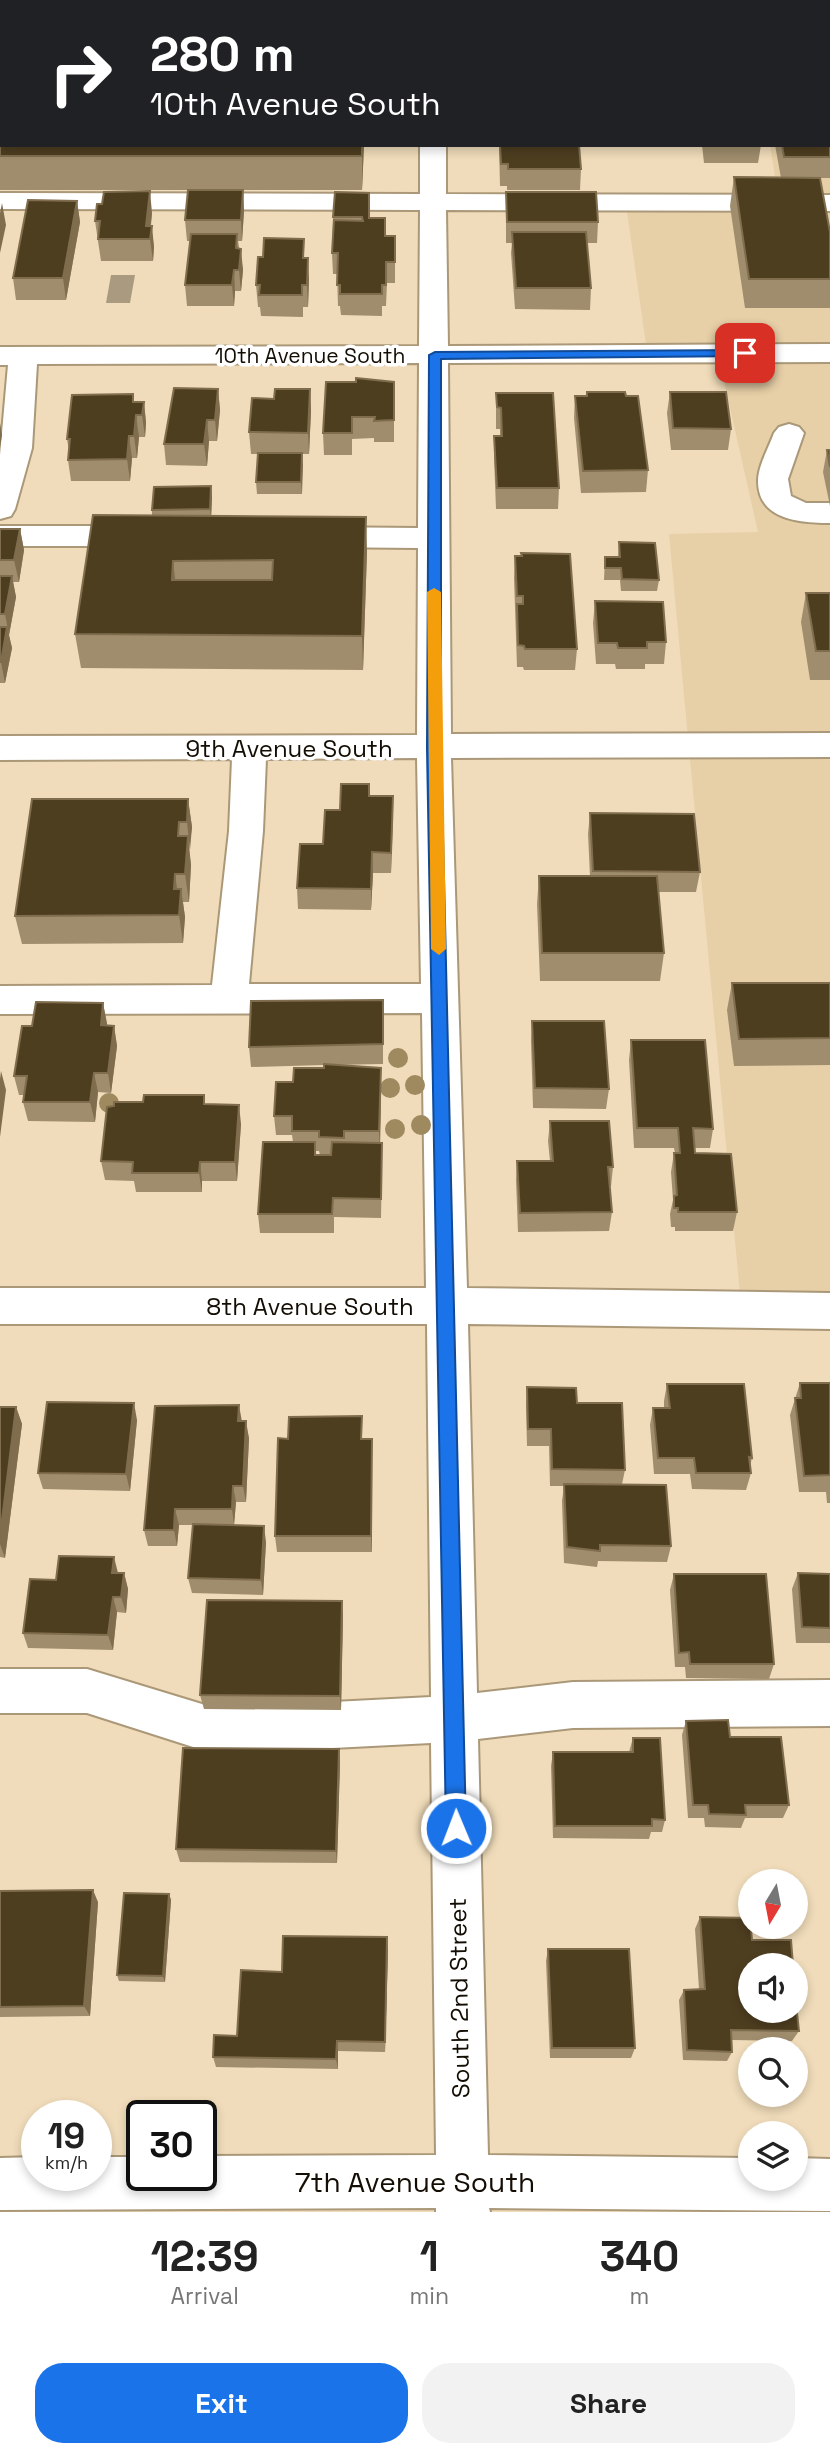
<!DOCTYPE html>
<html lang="en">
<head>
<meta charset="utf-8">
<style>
  :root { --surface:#fff; --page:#f2f2f2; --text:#222; --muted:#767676; --accent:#1a73e8 }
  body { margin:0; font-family:"Space Grotesk",sans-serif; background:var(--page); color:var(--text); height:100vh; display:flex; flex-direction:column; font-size:26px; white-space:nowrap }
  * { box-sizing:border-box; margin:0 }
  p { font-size:23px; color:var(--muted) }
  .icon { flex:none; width:38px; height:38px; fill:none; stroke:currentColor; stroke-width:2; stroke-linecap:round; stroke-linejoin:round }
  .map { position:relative; height:2212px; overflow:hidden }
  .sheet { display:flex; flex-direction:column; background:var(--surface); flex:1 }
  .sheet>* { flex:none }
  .banner { position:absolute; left:0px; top:0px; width:831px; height:147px; box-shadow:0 4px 10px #0003; background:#202124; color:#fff; overflow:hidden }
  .needle { width:46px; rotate:190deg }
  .fabs { position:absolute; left:738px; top:1869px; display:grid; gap:14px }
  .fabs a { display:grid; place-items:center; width:70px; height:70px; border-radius:50%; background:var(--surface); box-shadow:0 4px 10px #0003; font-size:35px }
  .speed { position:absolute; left:21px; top:2100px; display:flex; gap:14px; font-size:35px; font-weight:700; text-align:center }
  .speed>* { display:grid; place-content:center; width:91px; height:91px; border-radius:50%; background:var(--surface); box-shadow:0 4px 10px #0003; line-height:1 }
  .speed small { font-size:18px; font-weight:400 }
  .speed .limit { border:4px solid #111; border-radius:10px; background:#fff; color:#111 }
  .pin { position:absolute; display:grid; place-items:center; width:60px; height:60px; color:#fff; margin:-30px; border-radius:14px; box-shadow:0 4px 10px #0006 }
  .me { position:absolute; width:77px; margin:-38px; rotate:359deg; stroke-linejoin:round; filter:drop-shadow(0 0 5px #0008) }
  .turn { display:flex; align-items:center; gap:24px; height:147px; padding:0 35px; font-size:32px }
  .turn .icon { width:91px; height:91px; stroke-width:2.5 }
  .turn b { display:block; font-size:49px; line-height:60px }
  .eta { display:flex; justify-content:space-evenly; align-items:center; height:119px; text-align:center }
  .eta b { font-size:42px; font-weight:600; line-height:49px }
  .action { display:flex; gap:14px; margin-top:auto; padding:14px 35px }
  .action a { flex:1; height:80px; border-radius:28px; background:var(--accent); color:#fff; font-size:28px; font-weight:600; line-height:80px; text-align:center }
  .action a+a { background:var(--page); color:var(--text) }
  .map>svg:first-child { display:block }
</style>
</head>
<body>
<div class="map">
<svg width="830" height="2212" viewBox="0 0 830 2212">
  <rect width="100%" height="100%" fill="#f0dcba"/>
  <path fill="#e7cfa7" d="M570,0h260v1305h-89l-72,-771 89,-2 -41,-182 -70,1 -22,-153 153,-2 -8,-51h60v-143z"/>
  <path fill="#aa9a7f" d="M111,275h24l-5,28h-24z"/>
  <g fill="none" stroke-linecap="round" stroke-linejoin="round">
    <defs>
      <path id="minor" d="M421,0h24v2h-24z
        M0,61h2v14h-2z
        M420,145h26v49l384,1v16l-384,-1 2,136 382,-2v18l-382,1 3,371 379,-1v24l-379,1 16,530 363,5v36l-362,-5 9,369 96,-11 257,-2v46l-257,2 -95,11 10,416 263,3v21h45v-21l34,1v52l-341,-3 1,4h-54v-4l-436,2v-52l37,-1v18h59v-18h46v18h59v-19l235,-1 -5,-412 -216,11 -128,-41h-87v-44h87l128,39 216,-11 -4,-373h-427v-36h426l-4,-275 -422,1v-28l212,-1 17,-154 3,-72 -232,1v-24l417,-1 1,-187 -104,-1 -11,-3 -4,-7 4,-7 11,-3 104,1 1,-165 -382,1 -5,84 -17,61 -4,7 -11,3v-64l8,-90h-8v-18l419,-1 1,-136 -420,-1v-16l420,1zM417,758l4,226h-172l14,-153 3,-72z
        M789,424l10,3 5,6 -16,46 3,17 15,7h24v20c-30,0 -72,-3 -72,-42 0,-15 11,-34 16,-48l5,-6z
        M0,526h142l11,3 4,7 -4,7 -11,3h-142z"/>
    </defs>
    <use href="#minor" stroke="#aa9878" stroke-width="4"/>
    <use href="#minor" fill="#fff" fill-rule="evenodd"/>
  </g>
  <g fill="#9f895f">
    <circle cx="398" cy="1058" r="10"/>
    <circle cx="415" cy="1085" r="10"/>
    <circle cx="390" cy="1088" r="10"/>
    <circle cx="109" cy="1103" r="10"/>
    <circle cx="421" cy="1125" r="10"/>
    <circle cx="395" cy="1129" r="10"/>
  </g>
  <path fill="#9f8d6d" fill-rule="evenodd" d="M274,0h49v2h-49z
    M573,0h113v2h-112z
    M741,0h80l-1,2h-79z
    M0,78l2,67h362l-2,45h-119l1,21 -2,30h-4l5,29 -2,21h-6l-1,15h-47l-2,-21 5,-44h-3l-2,-21 3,-30h-188z
    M830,100v78h-10l10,54v76h-85l-15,-102 4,-29 47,1 -6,-33h55z
    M499,145h80l2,24 -1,21h-73v-4h-7z
    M702,145h59l-3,18h-54z
    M506,192l92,30 -1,21h-10l4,45 -1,22 -75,-1 -4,-56 1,-10h-6z
    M77,201l3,21 -14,78h-50l-3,-22z
    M152,213l-1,13 3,21 -1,14h-52l-6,-40z
    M333,217l37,1 16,18h9v47h-8l-1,23h-4v10l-41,-1 -1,-9h-2l-1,-32h-4l-1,-21z
    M305,258l4,21 -1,28h-5v10l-42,-1 -1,-9h-2l-2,-22z
    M394,382v60h-20v-4l-22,1v16h-28l-1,-22z
    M218,389l2,21 -3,31h-8l-2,25 -41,-1 -2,-21z
    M310,389l1,22 -2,43h-7v40h-45l-1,-12 2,-28h-7l-2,-22 25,-33z
    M670,392l61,37 -3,21h-57l-4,-37z
    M496,393l63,95 -1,21h-62l-2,-52v-21h6v-7h-4z
    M575,396l73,74 -2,22 -65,1 -7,-75z
    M134,402h10l2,21 -1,14h-6l-2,21h-5l-2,23h-59l-3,-21 1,-9 -2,-12z
    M827,450h3v56l-7,-34z
    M211,486l1,11 -1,19 156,35 -4,119 -282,-2 -6,-34 77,-119v-5z
    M0,529h20l4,21 -5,32h-6l3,15 -7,38 3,13 -7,35h-5z
    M619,542l40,38 -2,11h-36l-1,-11h-16l1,-23h13z
    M515,556l62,93 -2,21h-51l-1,-3h-6l-3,-89z
    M806,593h24v87h-20l-9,-58z
    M595,601l71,41 -2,22h-19v5h-29l-1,-5h-19l-3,-41z
    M369,784v12h24l-2,77h-18l-2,37 -73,-1 -1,-21 26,-44 17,-34z
    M188,799l4,28 -3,23 2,15 -2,37h-6l2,15 -2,26 -161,1 -7,-28z
    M590,813l110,59 -4,20h-38l6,61 -4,28h-120l-3,-77 2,-28h51l-2,-42z
    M732,983h98v82l-96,1 -7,-56z
    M383,1000v64l-52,1 50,23 -1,55h2v19l-1,56 -47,-1v16h-74l-2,-19 35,-72 -1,-7h-16l-2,-19 19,-34 31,-14v-3l-73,2 -2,-20zM316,1151h3l1,4h-4z
    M103,1003l4,23h7l3,20 -6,47 -13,-1 -3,30 -67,-1 -5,-19 1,-7h-5l-5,-19 18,-50z
    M532,1021l77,68 -3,20 -73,-1 -2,-67z
    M631,1040l82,89 -3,19h-16l1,5 42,59 -4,19h-58v-4h-4l-1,-13 3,-14 -2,-28 3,-19h1l-1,-5h-40l-5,-88z
    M206,1104l35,20 -4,57h-35v11h-66l-2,-11 -29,-1 -4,-19z
    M550,1121l63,46 -2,19h-1l2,26 -3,19 -91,1 -2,-52 1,-19h33l-2,-20z
    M800,1383h30v120h-3l-1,-11h-27l-9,-77z
    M667,1384l85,74 -2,8 1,7 -5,17 -54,-1 -2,-15h-36l-4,-49 3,-17h11v-7z
    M527,1387l50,16 48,67 -3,14 49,62 -4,16 -69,-1 -1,6 -33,-4 -2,-62 2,-15h-14l-1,-40h-22l-1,-41z
    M0,1407h16l6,17 -17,134 -5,-1z
    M137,1420l-7,71 -87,-2 -5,-16z
    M242,1421l7,17 -3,64h-10l-2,23 32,17 -3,53 -71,-2 -4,-15 5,-53h-14l-2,21h-29l-4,-16z
    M288,1439h84v113h-95l-2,-16z
    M118,1573h6l4,16 -2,24 -9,-1 -4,38 -85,-2 -5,-15 33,-53z
    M798,1573l32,1v69h-34l-4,-54z
    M674,1574l100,90 -5,15 -83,-1 -1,-11h-10l-5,-77z
    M342,1601l1,15 -2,94 -137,-1 -4,-14z
    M686,1721l44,16 59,68 -6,13h-38l-4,10 -36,-1 -1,-9h-16l-6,-83z
    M633,1738l32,82 -3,12h-11l-2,7 -96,-1 -2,-72 2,-14h76z
    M339,1749l1,14 -3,100 -157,-1 -4,-13z
    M0,1891l98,11 -8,114 -90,1z
    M169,1894l2,6 -6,82 -46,-1 -2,-6z
    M700,1917l52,23 47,91 -7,10 -60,-1v12l-5,9 -44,-1 -4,-60 5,-10 15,-1 -4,-60z
    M388,1949l-3,103 -47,-1v18l-122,-2 -3,-10 24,-21 45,-64z
    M548,1949l87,99 -4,10h-81l-4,-97z"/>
  <path fill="#7f6d4e" d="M362,145h2l-2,45z
    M243,190l1,21 -2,30 -1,-21z
    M150,191l2,22 -3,26 -3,-13z
    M77,201l3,21 -14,78 -3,-22z
    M2,203l4,22 -6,28v-40z
    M152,226l2,21 -1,14 -3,-22z
    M241,249l2,21 -2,21 -2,-21z
    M308,258l1,21 -1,28 -1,-22z
    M234,270l1,21 -1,15 -2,-21z
    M218,389l2,21 -3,31 -2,-21z
    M310,389l1,22 -2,43 -1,-21z
    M133,394l6,43 -2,21 -3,-22z
    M144,402l2,21 -1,14 -3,-22z
    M207,420l2,21 -2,25 -3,-22z
    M0,423l2,12 -2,12z
    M129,436l3,22 -2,23 -3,-22z
    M302,453l1,12 -1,29 -1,-12z
    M211,486l1,11 -1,24 -1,-12z
    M366,517l1,34 -4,119 -1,-34z
    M20,529l4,21 -5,32 -5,-22z
    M173,561l4,35 -5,-16z
    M12,576l4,21 -7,38 -4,-21z
    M7,627l5,21 -7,35 -4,-21z
    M393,796v21l-2,56v-20z
    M188,799l4,28 -2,23 -3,-28z
    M188,836l3,29 -2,37 -4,-28z
    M372,852l1,21 -2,37v-21z
    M175,874l4,28 -1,15 -4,-28z
    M181,889l4,28 -2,26 -4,-28z
    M103,1003l4,20 -3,22 -3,-20z
    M114,1026l3,20 -6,47 -3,-20z
    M381,1068v20l-1,62 -1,-19z
    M1,1071l5,19 -6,47v-58z
    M94,1073l4,19 -3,30 -5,-20z
    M239,1105l2,19 -4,57 -2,-19z
    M200,1162l2,19v11l-3,-19z
    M134,1403l3,17 -7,71 -4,-17z
    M239,1405l3,17 -4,-1z
    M16,1407l6,17 -17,134 -5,-14v-8z
    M246,1421l3,17 -3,64 -3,-16z
    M372,1439v113l-1,-16z
    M233,1486l3,16 -2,23 -2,-16z
    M175,1509l4,16 -2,21 -3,-16z
    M264,1526l2,16 -3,53 -2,-15z
    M114,1557l4,16h-6z
    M124,1573l4,16 -2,24 -5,-16z
    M113,1597l4,15 -4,38 -5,-15z
    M342,1601l1,15 -2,94 -1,-14z
    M339,1749l1,14 -3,100 -1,-12z
    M93,1890l5,12 -8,114 -6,-10z
    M169,1894l2,6 -6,82 -2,-6z
    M387,1937l1,12 -3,103v-10z
    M337,2041l1,10v18l-2,-10z"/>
  <path fill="#4e3e20" stroke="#7f6d4e" stroke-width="2" fill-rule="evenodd" d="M12,0h76v2h-76z
    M132,0h58v2h-58z
    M206,0h44v2h-44z
    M299,0h23l-1,2h-22z
    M343,0h48v2h-48z
    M483,0h43v2h-43z
    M0,78h2v67h360v11h-362z
    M830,98v59h-46l-2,-12h48z
    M500,145h79l2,24h-73v-5h-7z
    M734,177l86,1 10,54v47h-81z
    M188,190h55l-2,30h-56z
    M150,191l-4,35h6l-2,13h-52l2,-18h-5l2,-17h5l2,-12z
    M335,192l34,1v25h16v18h10v26h-9v23h-4v9h-42v-9h-3l1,-32h-6l2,-33 29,1 -1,-4h-29z
    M506,192h90l2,30h-91z
    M28,200l49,1 -14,77h-50z
    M512,232h74l5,56h-75z
    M191,234h46l-1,14 5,1 -2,21h-5l-2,15h-47z
    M264,238l40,1 -1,19h5l-1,27h-5v10h-43l1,-10h-4l2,-28h5z
    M356,378l38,4v38l-20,1 1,-4h-23v16h-29l3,-51h30z
    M174,388l44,1 -3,31h-8l-3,24h-40z
    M275,389h35l-2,44 -59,-1 3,-34 22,1z
    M587,392h38l1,4h12l10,74 -65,1 -8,-75h12z
    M670,392h56l5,37 -58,-1z
    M496,393h57l6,95h-62l-3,-52h8l-1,-28 -4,-1z
    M133,394v8h11l-2,13h-6l-2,21h-5l-2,23 -59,1 2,-21h-3l5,-44z
    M827,450h3v17z
    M258,453h44l-1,29h-45z
    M211,486l-1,23 -58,1 2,-23z
    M93,515l273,2 -4,119 -287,-2zM273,560l-1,20h-100l1,-19z
    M0,529h20l-6,31h-14z
    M619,542l36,1 4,37 -37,-1 -1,-11h-16v-11h15z
    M521,553l49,1 7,95h-52l-1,-3 -6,-1 -1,-41h6v-8h-6l-2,-40h7z
    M0,576h12l-7,38h-5z
    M806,593h24v58h-14z
    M595,601l68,1 3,40h-19v6h-29l-1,-5h-19z
    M0,627h7l-6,35h-1z
    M341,784h28v12h24l-2,57 -19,-1 -1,37 -74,-1 3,-44h23l2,-34h15z
    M32,799h156l-1,23h-8l-1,14h10l-3,38h-10l-1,15h7l-2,26 -164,1z
    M590,813l104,1 6,58 -107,-1z
    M539,876h118l7,77h-122z
    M732,983h98v55l-91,1z
    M383,1000v44l-134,3 2,-46z
    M36,1002l67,1 -2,22 13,1 -6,47h-14l-4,29h-67l4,-26h-13l8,-50h10z
    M532,1021h72l5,68 -74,-1z
    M631,1040h74l8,89 -20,-1 2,25 36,1 6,58h-59v-4h-4v-12l3,-1 -3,-42h6l-2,-25h-41z
    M324,1064l57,4 -2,63h-35v7l-25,-1v-6h-27v-15h-18l2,-34h17l1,-14h30z
    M144,1095h60v9l35,1 -4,57h-35l-1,11h-67l1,-11 -32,-1 6,-54 7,-1v-4h29z
    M550,1121h59l4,46h-5l4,45 -92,1 -3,-52h36z
    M263,1142h52v13h16l1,-13 50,1 -1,56 -48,-1 -1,16h-74z
    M800,1383h30v92l-26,1 -9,-78h6z
    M667,1384h77l8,74 -3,-1 2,16h-55l-2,-15h-36l-5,-50h17z
    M527,1387l49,1 1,15h45l3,67 -73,-1 -1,-40h-23z
    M47,1402l87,1 -8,71 -88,-1z
    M239,1405l-1,16h8l-3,65h-10l-1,23h-57l-1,21h-30l11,-124z
    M0,1407h16l-16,129z
    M362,1416l-1,23h11l-1,97h-96l3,-98 10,1 1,-22z
    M564,1484l102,1 5,61 -71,-1v6l-33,-4z
    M193,1524l71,2 -3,54 -73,-2z
    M59,1556l55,1 -2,16h12l-3,24h-8l-5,38 -85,-2 7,-54 26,1z
    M798,1573l32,1v54l-28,-1z
    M674,1574h92l8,90h-84l-1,-12 -10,1z
    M207,1600l135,1 -2,95 -140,-1z
    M728,1720l2,17h51l8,68h-44l1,10 -37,-1 -1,-9h-15l-7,-84z
    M633,1738h27l5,82 -13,-1v7h-97l-2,-74h80z
    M183,1748l156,1 -3,102 -160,-2z
    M93,1890l-9,116 -84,1v-116z
    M124,1893l45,1 -6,82 -46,-1z
    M700,1917l50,1 2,22h39l2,25h-42v46h45v-7l3,27 -68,-1 1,22 -45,-2 -3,-60 21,-1z
    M283,1936l104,1 -2,105 -48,-1 -1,18 -123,-2 1,-22 23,1 4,-66 41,2z
    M548,1949h81l6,99h-83z"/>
  <path fill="#1a73e8" stroke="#114b97" stroke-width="2" d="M745,350l4,1v5l-308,3v389l25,1080 -3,7 -7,3 -7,-3 -3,-7 -19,-1080 2,-393 6,-3z"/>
  <path fill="#f59e0b" d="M434,588l7,4 5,357 -7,6 -8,-6 -4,-357z"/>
  <g text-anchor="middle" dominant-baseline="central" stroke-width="7" stroke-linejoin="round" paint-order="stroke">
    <g font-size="21" fill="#130d03" stroke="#fff">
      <text x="310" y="355">10th Avenue South</text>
    </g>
    <g font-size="24" fill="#130d03" stroke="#fff">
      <text x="289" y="748">9th Avenue South</text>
      <text x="310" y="1306">8th Avenue South</text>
      <text transform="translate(459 1998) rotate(-91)">South 2nd Street</text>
    </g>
    <g font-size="28" fill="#130d03" stroke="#fff">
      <text x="415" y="2182">7th Avenue South</text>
    </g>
  </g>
</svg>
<div class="fabs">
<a><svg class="needle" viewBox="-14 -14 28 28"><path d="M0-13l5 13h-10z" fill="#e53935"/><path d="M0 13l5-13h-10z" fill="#767676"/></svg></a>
<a><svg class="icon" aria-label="sound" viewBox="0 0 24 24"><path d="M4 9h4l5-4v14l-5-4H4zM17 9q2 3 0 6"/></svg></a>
<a><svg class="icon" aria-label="search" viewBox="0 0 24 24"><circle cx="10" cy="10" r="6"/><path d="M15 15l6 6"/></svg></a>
<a><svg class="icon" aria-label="layers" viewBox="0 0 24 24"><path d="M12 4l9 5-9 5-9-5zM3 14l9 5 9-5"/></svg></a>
</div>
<div class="speed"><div>19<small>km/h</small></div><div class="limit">30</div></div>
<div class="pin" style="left:745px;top:353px;background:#d93025"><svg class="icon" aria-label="arrive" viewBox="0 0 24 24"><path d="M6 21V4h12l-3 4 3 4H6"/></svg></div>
<svg class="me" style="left:456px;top:1828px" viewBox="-20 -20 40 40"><circle r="17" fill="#1a73e8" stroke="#fff" stroke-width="3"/><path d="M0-11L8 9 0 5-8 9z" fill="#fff"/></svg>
<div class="banner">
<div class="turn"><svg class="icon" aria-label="right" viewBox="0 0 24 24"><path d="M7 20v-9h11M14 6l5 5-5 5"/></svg><div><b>280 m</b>10th Avenue South</div></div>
</div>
</div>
<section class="sheet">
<div class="eta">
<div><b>12:39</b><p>Arrival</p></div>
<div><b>1</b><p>min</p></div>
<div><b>340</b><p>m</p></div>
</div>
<div class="action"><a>Exit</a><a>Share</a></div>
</section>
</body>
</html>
